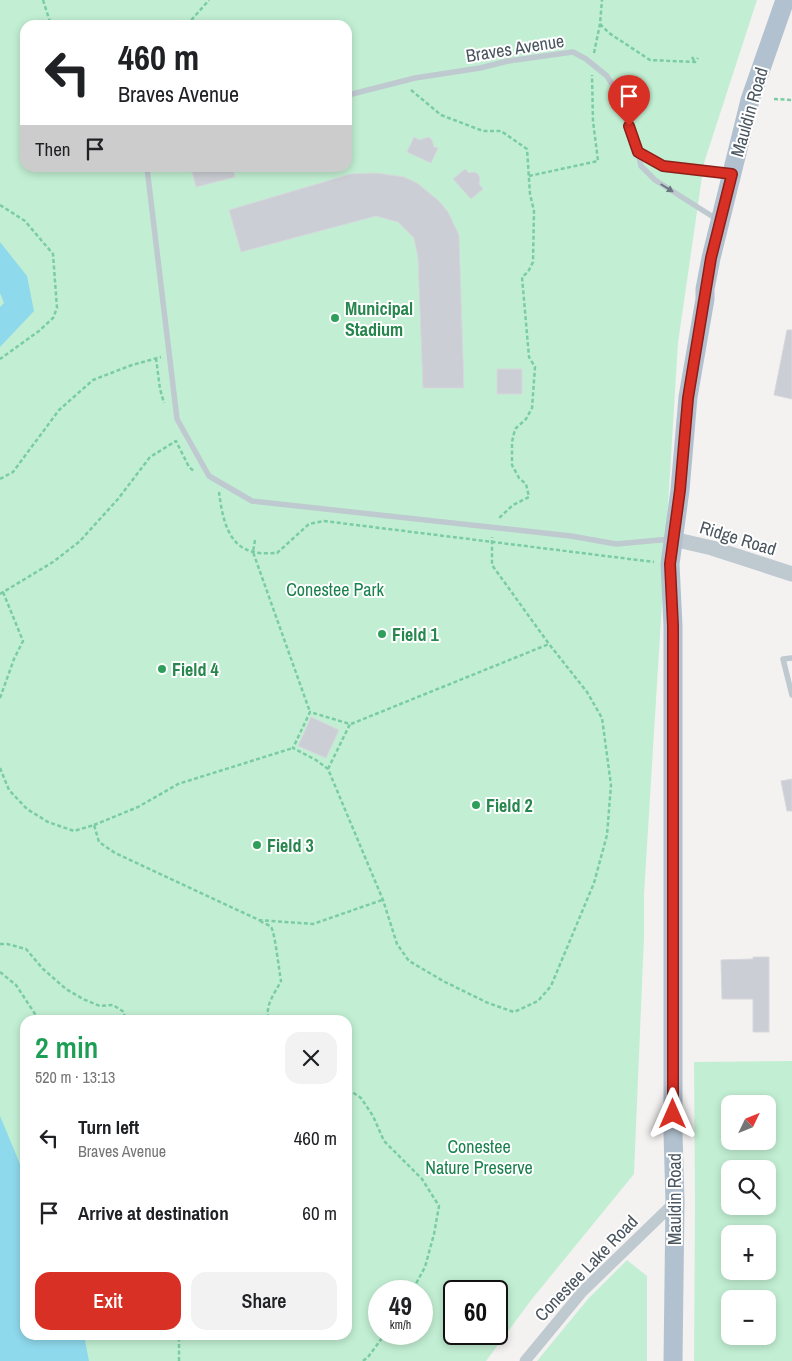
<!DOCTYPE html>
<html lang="en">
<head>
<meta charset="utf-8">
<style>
  :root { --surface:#fff; --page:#f2f2f2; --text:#202124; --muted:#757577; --accent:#d93025 }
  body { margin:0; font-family:"Archivo Narrow",sans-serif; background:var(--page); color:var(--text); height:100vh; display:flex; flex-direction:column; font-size:19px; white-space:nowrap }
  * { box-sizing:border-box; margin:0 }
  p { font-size:16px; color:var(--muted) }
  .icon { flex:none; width:28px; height:28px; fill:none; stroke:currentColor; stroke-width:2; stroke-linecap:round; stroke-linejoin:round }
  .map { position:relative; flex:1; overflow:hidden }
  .side { position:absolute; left:20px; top:1015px; width:332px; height:325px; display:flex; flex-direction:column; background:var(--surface); border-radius:15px; box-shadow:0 2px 8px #0003 }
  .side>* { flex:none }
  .hud { position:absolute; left:20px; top:20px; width:332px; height:152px; border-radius:15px; box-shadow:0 2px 8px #0003; background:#fff; color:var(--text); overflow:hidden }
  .needle { width:32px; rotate:47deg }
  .tools { position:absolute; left:721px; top:1095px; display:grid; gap:10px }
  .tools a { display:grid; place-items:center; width:55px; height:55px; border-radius:10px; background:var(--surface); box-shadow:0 2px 8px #0003; font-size:25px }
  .speed { position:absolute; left:368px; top:1280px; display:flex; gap:10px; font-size:25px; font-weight:700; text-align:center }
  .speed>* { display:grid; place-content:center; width:65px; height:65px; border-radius:50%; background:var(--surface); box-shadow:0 2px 8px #0003; line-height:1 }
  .speed small { font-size:12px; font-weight:400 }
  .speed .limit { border:2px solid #111; border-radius:8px; background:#fff; color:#111 }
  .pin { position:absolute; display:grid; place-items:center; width:42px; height:42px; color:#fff; margin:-51px -21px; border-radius:50% 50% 50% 0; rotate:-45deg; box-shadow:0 0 5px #0007 }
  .pin .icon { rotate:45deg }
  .me { position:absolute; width:55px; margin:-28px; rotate:0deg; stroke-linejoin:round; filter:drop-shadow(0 0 4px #0008) }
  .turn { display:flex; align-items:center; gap:18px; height:105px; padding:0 15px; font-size:22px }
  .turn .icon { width:65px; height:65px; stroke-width:2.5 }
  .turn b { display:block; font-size:35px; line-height:42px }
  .then { display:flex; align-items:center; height:48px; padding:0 15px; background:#0003; gap:10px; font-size:19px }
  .round { display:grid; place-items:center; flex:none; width:52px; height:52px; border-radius:15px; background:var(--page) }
  .summary { display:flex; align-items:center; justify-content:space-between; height:85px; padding:0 15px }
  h1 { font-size:30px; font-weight:600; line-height:38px; color:#1e9e55 }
  .action { display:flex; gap:10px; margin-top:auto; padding:10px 15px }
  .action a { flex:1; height:58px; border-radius:15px; background:var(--accent); color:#fff; font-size:20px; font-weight:600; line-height:58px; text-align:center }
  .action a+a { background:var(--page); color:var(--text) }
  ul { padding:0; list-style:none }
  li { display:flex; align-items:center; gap:15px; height:75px; padding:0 15px }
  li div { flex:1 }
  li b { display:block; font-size:19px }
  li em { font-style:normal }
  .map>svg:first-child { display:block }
</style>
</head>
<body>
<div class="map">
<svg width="792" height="1361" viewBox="0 0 792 1361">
  <rect width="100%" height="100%" fill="#f4f1f1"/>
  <path fill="#c2efd3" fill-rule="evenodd" d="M0,0h757l-53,163 -26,180 -34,552v42l-10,237 -102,125 -46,62h-486zM25,25h323v143h-323zM25,1020h323v315h-323zM379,1291h42v43h-42zM454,1291h42v43h-42z
    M792,1061v300h-98l1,-159 -1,-140zM730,1104h38v37h-38zM730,1169h38v37h-38zM730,1234h38v37h-38zM730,1299h38v37h-38z
    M627,1260l20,16v85h-110l51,-62z"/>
  <path fill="#8fd9ec" d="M0,242l27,34 7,35 -34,36v-40l4,-4 -4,-10z
    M0,1116l25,60v159h59l5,26h-89z"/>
  <path fill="#cbced4" stroke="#d6d8dc" d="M414,137l5,3 10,-3 3,3 2,7 4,1 -7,15 -24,-11z
    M191,168h42l2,9 -39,10z
    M465,169l4,4 6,-1 3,2 2,4 -1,6 4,5 -12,10 -18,-20z
    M376,173l28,4 13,6 22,18 9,11 11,23 5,153h-41l-5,-130 -4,-20 -16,-16 -22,-6 -135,36 -12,-42 122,-36z
    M787,330h5v69l-18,-4z
    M497,369h25v25h-25z
    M311,717l28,13 -13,28 -28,-12z
    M792,779v32h-5l-6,-30z
    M753,957h16v75h-16v-33h-31l-1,-39 32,-1z"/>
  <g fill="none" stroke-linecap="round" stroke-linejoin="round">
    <path stroke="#7acda3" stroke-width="2.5" stroke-dasharray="4 2.5" stroke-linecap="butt" d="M43,0l8,25
      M600,24l9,9 41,27 45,2 3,-4
      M187,25l22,-25
      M594,53l6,-29 2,-24
      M692,57l3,5
      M411,90l30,25 42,16h18l26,18 3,45 4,17 -1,51 -5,10 -6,5 7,80 6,10 -3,41 -6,11 -11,10 -3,13v23l7,13 7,6 3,13 -16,8 -15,14
      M774,99l18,1
      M529,176l69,-15 -5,-40 -1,-46
      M0,205l25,16 28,33 4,54 -4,10 -14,13 -39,28
      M156,358l4,31 4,14
      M0,479l13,-7 46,-62 34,-30 39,-15 29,-8
      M219,492c3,23 8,55 35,60 7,2 16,1 23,1l32,-29 15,-3 330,41
      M255,540l-2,12 57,160
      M0,594l53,-32 27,-21 38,-42 32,-42 26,-16 13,26 6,5
      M0,698l14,-39 9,-18 -20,-49
      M351,724l198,-80
      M0,768l9,22 18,19 21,13 26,9 20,-6 5,17 16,11 144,67 54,4 69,-24
      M328,769l22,-45 -40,-12 -17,36 23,12 12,9 55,131 14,44 12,17 36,21 43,21 26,9 24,-11 13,-15 43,-103 13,-48 4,-50 -9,-67 -15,-26 -38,-48 -57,-79v-28
      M94,825l44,-18 40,-23 115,-36
      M260,921c3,2 9,4 11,6 4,5 8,44 10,54 -6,12 -17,25 -12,39
      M0,944h7l19,5 17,20 23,20 17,10 17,7 13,-1 11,7 1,8
      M0,972l16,13 23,35
      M348,1089l13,9 12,18 11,25 38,38 17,27 -5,28 -9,33 -13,24
      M179,1361v-26
      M363,1361l5,-4 17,-23"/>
    <path stroke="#bfc9d0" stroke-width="5.5" d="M348,95l67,-17 65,-10 28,-7 65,-9 13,7 21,17 6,10 12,28 13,38 3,14 14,14 63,40
      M638,152l25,14 66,7
      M147,168l30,251 32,57 43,25 319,35 45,8 55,-5
      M792,658l-9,1 9,36"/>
    <path stroke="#bfc9d0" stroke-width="11" d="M525,1361l57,-69 93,-90"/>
    <path stroke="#bfc9d0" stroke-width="15" d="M673,539l39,9 80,26"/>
    <path stroke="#b2c1cf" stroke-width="19" d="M673,1361l2,-159 -2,-69v-507l-3,-62 10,-74 8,-93 17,-98v-10l6,-31 39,-158 35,-100"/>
  </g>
  <defs><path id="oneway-solid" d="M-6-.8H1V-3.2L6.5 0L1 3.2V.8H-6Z" transform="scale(1.25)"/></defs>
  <use fill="#6c7881" href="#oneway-solid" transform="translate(667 188) rotate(32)"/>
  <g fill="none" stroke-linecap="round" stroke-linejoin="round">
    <defs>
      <path id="route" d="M629,126l9,26 25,14 69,8 -21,84 -23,140 -8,92 -10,74 3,62v488"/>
    </defs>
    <use href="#route" stroke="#8d1f18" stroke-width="12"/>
    <use href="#route" stroke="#d93025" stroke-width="9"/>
  </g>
  <g fill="#2e9e5b" stroke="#fff" stroke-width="2">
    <circle cx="335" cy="318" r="5"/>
    <circle cx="382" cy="634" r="5"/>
    <circle cx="162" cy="669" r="5"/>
    <circle cx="476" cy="805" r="5"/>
    <circle cx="257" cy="845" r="5"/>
  </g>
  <g text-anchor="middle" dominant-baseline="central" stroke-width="4" stroke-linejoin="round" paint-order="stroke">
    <g font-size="18" fill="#49555f" stroke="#fff">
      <text transform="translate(515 48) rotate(-9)">Braves Avenue</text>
      <text transform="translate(749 112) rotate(-74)">Mauldin Road</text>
      <text transform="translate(738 538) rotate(17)">Ridge Road</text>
      <text transform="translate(674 1199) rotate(-90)">Mauldin Road</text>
      <text transform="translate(586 1268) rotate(-46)">Conestee Lake Road</text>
    </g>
    <g font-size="18" font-weight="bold" fill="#27864d" stroke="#fff" text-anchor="start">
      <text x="345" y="308">Municipal<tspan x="345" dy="21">Stadium</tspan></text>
      <text x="392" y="634">Field 1</text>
      <text x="172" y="669">Field 4</text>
      <text x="486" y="805">Field 2</text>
      <text x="267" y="845">Field 3</text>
    </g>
    <g font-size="18" fill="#19814c" stroke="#fff">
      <text x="335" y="589">Conestee Park</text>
      <text x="479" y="1146">Conestee<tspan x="479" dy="21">Nature Preserve</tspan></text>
    </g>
  </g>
</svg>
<div class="tools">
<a><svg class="needle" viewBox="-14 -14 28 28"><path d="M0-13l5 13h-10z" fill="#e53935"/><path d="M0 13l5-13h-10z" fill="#757577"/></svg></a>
<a><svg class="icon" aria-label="search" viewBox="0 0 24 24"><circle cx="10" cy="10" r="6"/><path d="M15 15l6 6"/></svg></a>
<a>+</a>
<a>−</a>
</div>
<div class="speed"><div>49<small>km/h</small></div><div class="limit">60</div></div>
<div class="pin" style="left:629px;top:126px;background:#d93025"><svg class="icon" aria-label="arrive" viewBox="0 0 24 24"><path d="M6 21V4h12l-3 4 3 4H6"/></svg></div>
<svg class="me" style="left:673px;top:1114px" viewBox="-20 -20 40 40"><path d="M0-17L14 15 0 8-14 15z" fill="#d93025" stroke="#fff" stroke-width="4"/></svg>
<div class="hud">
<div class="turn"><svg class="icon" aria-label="left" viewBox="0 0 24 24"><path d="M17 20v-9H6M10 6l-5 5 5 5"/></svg><div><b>460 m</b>Braves Avenue</div></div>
<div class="then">Then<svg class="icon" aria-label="arrive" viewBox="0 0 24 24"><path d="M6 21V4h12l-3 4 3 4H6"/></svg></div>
</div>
<section class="side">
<div class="summary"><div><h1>2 min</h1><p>520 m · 13:13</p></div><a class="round"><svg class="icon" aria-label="close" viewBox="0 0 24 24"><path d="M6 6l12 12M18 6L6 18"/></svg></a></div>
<ul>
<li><svg class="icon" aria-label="left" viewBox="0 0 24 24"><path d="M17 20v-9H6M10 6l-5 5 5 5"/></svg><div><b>Turn left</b><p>Braves Avenue</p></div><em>460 m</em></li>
<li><svg class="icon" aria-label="arrive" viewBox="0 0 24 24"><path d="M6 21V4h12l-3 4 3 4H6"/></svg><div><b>Arrive at destination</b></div><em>60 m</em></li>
</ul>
<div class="action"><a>Exit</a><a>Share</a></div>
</section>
</div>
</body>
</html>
